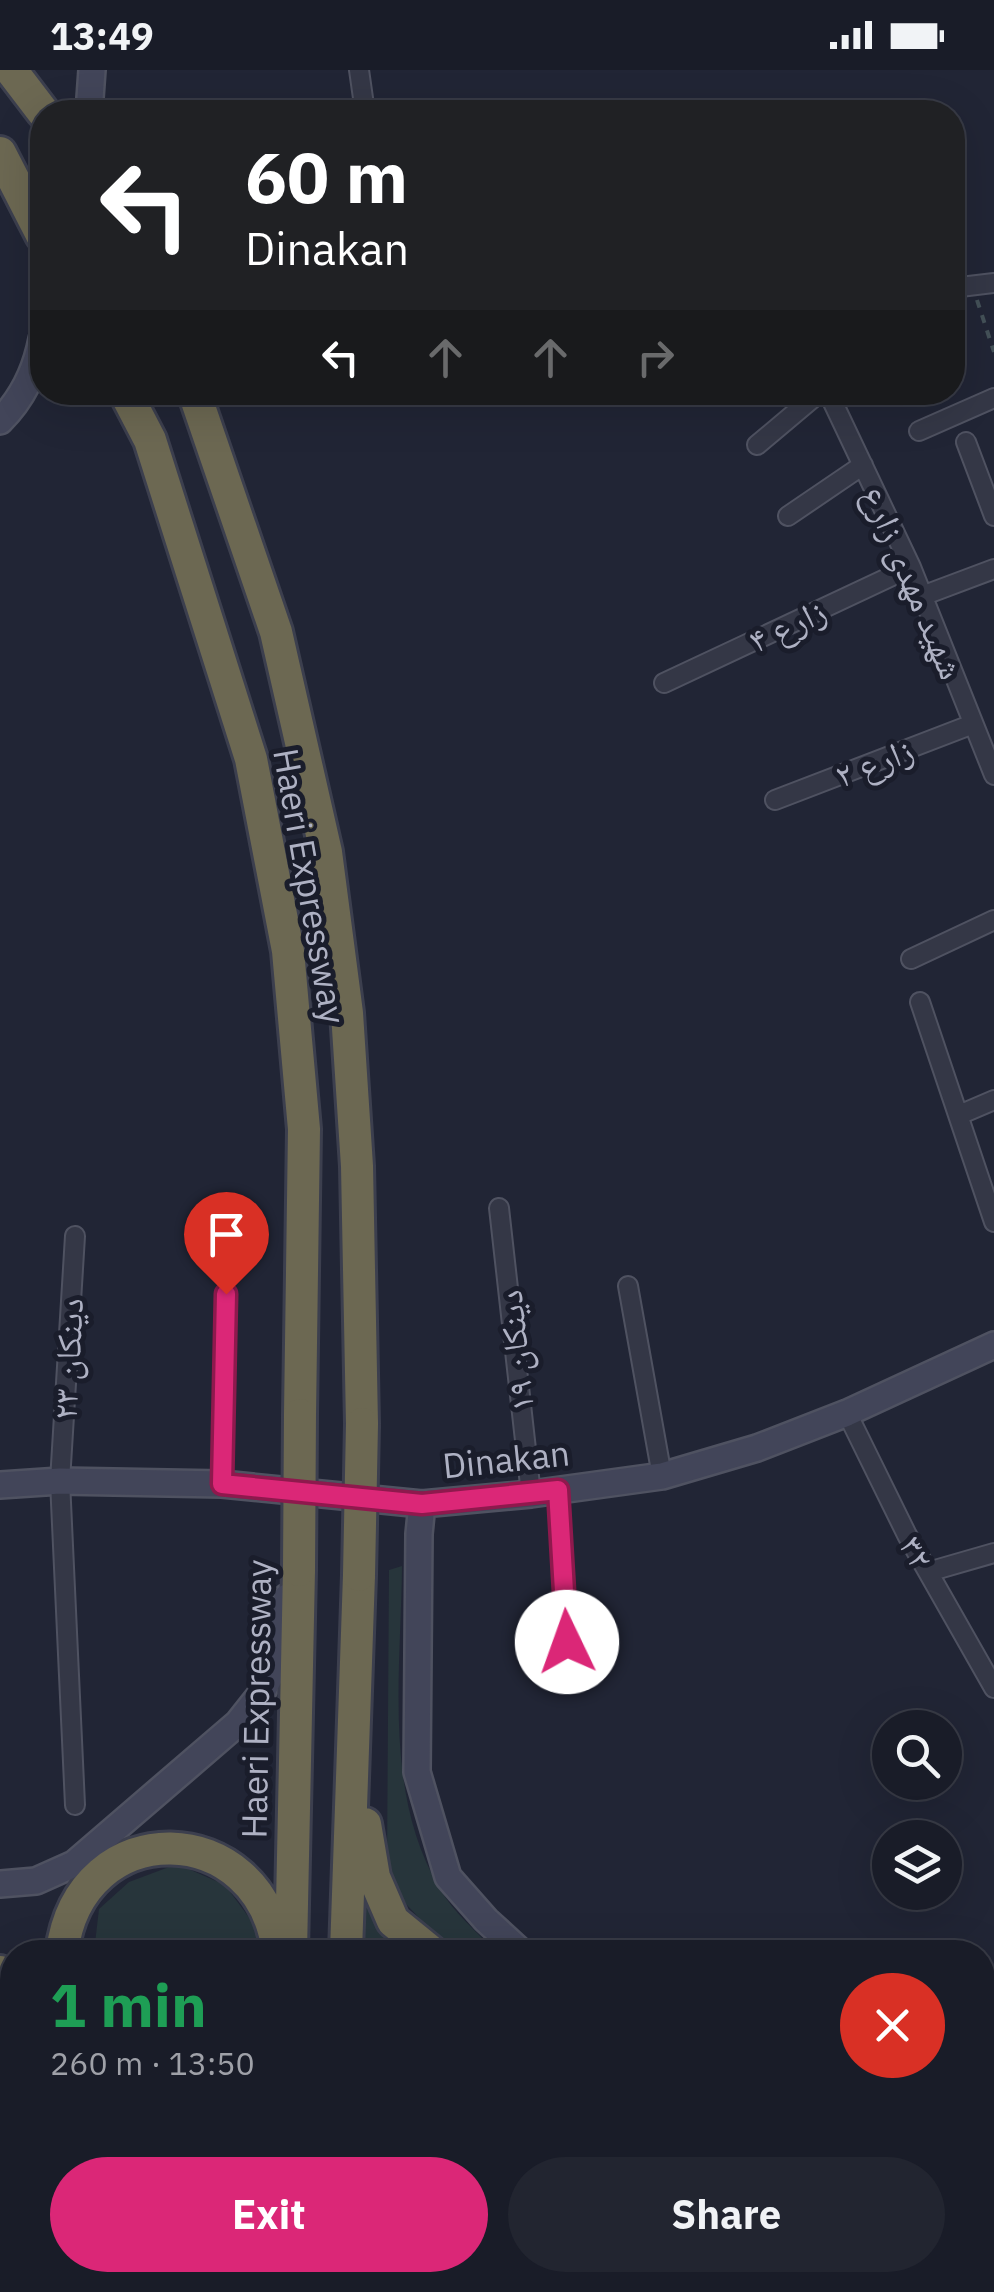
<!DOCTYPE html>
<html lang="en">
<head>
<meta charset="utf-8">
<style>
  :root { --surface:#191c28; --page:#222530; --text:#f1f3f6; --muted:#9fa1a8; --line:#373a45; --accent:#db2777 }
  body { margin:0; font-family:"IBM Plex Sans","Noto Naskh Arabic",sans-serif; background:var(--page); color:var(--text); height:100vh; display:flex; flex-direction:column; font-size:38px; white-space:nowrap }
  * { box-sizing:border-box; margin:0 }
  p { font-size:32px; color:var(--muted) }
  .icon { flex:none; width:55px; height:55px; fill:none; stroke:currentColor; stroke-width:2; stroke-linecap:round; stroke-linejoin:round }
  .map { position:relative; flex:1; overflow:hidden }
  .details { position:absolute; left:0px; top:1870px; width:995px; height:352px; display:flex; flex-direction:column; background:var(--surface); border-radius:40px 40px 0 0; box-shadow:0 10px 40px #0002,0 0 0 2px var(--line) }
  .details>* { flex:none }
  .banner { position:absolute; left:30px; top:30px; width:935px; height:305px; border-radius:40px; box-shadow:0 10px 40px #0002,0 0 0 2px var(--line); background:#202124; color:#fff; overflow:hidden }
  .fabs { position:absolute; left:872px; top:1640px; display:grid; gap:20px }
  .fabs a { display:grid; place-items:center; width:90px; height:90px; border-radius:50%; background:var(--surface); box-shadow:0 10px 40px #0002,0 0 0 2px var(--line); font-size:50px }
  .pin { position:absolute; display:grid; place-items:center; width:85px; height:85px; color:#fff; margin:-102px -42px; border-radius:50% 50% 50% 0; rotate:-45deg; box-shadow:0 0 10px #0007 }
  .pin .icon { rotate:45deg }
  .me { position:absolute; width:110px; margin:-55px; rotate:357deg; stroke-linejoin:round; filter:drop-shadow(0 0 8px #0008) }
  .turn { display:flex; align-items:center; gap:35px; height:210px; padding:0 50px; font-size:45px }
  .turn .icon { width:130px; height:130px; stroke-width:2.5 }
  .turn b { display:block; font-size:70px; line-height:85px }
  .lanes { display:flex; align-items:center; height:95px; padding:0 50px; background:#0003; justify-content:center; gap:50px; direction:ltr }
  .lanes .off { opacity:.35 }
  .round { display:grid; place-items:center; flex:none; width:105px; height:105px; border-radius:52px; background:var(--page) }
  .summary { display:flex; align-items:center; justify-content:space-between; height:170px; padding:0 50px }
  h1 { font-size:60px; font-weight:800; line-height:75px; color:#1e9e55 }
  .primary-button { display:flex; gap:20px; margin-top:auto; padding:20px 50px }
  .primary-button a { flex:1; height:115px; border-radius:60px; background:var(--accent); color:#fff; font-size:40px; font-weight:800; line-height:115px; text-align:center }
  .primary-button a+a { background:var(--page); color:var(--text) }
  .status { display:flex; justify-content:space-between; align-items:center; height:70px; padding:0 50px; background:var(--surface); direction:ltr }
  .status svg { height:28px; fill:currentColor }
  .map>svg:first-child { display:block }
</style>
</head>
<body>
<div class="status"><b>13:49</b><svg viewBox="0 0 49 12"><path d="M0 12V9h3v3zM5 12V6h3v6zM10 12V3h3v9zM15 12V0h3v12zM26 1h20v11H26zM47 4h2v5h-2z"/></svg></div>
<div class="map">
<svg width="994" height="2222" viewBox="0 0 994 2222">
  <rect width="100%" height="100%" fill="#212535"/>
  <path fill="#27353b" d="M402,1496c-1,107 -19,227 38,323 13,23 38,44 56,63h-45l-45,-48 -19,-39 2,-295z
    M177,1794l48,21 34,46 2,21h-167l5,-43 30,-27z
    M366,1833l41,49h-48l1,-33z
    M0,1924l12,11v94l-12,-10z
    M442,2210h137l-10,12h-114z"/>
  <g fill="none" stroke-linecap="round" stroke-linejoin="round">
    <defs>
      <path id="street" d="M359,0l6,42
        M952,218l42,-5
        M828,322l83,175 83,208
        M919,361l75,-33
        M966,372l28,74
        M757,375l63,-53
        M788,446l75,-51
        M922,526l72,-27
        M664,613l247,-116
        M775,730l198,-76
        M911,889l83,-39
        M920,932l74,220
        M959,1045l35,-15
        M499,1138l32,286
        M75,1166l-15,245 15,324
        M628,1216l34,190
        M847,1343l60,122 87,153
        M222,1414l4,-190
        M558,1419l11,191
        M928,1502l66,-19"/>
      <path id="secondary" d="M89,42l3,-42
        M0,351c22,-22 36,-51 42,-82
        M0,1415l60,-4 162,3 200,20 109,-10 131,-18 95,-28 90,-35 147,-68
        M422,1434l-3,30 -2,238 31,105 38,43 35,32
        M0,1814l36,-3 38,-17 164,-141 23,-29 15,-29 11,-68"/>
      <path id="highway" d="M11,0l32,42
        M0,83l42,82
        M125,322l25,48 101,319 37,192 16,178 -4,286
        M194,322l82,240 50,220 21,161 10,153 5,258
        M365,1754l9,53 19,44 38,31
        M62,1882c18,-141 200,-135 216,0
        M291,1882l8,-382
        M346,1882l13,-377
        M0,1902l12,11
        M0,2053l12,11
        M152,2210l37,9
        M391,2210l15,12
        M665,2210l2,12
        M45,2222l24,-12
        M286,2222v-12
        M344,2222v-12
        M597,2222l8,-12"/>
    </defs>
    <use href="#street" stroke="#4f5261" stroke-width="22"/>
    <use href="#secondary" stroke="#4f5261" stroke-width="30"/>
    <use href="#highway" stroke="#3c3f4e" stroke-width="38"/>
    <path stroke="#445158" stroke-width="4" stroke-dasharray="8 8" stroke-linecap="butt" d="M977,230l17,52"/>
    <use href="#street" stroke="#343746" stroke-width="18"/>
    <use href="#secondary" stroke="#424559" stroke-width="25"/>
    <use href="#highway" stroke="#6c6852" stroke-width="32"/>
    <defs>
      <path id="highway-bridge" d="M299,1500l1,-155
        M359,1505l3,-151"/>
    </defs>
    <use href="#highway-bridge" stroke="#3c3f4e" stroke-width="38" stroke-linecap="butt"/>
    <use href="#highway-bridge" stroke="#6c6852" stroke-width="32"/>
  </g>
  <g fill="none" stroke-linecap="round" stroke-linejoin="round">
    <defs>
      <path id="route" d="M226,1224l-4,190 200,20 136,-14 9,152"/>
    </defs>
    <use href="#route" stroke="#8e194d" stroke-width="25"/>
    <use href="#route" stroke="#db2777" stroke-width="18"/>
  </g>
  <g text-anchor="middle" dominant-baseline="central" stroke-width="10" stroke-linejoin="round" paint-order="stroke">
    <g font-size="35" fill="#aeb1c3" stroke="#1a1d2b">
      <text transform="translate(914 512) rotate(67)">شهید مهدی زارع</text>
      <text transform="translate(787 555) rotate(-25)">۴ زارع</text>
      <text transform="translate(874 692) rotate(-21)">۲ زارع</text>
      <text transform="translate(310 816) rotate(80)">Haeri Expressway</text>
      <text transform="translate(515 1281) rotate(-96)">۱۹ دینکان</text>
      <text transform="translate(67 1289) rotate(-87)">۲۳ دینکان</text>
      <text transform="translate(506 1389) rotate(-6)">Dinakan</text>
      <text transform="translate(917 1482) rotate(61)">۳۲</text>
      <text transform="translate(256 1629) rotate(-89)">Haeri Expressway</text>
    </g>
  </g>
</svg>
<div class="fabs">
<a><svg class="icon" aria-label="search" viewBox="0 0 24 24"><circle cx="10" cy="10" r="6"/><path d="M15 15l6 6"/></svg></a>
<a><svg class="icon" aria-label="layers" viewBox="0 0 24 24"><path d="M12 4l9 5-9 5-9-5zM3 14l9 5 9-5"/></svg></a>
</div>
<div class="pin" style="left:226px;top:1224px;background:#d93025"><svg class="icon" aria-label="arrive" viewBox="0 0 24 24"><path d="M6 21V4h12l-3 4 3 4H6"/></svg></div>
<svg class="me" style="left:567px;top:1572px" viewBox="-20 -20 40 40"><circle r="19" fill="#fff"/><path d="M0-13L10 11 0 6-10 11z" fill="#db2777"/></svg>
<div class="banner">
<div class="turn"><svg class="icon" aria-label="left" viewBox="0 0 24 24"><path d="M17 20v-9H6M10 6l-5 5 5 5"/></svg><div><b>60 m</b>Dinakan</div></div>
<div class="lanes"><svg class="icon" aria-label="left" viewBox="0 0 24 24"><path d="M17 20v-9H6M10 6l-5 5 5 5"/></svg><svg class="icon off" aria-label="ahead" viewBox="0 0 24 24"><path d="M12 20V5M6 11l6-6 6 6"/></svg><svg class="icon off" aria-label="ahead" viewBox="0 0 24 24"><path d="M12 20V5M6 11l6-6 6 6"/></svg><svg class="icon off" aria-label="right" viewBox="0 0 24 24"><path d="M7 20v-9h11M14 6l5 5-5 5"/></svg></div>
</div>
<section class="details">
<div class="summary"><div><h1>1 min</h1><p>260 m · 13:50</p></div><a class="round" style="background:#d93025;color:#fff"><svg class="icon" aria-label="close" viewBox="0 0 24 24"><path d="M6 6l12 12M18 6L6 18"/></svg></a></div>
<div class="primary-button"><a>Exit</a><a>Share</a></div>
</section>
</div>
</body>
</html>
